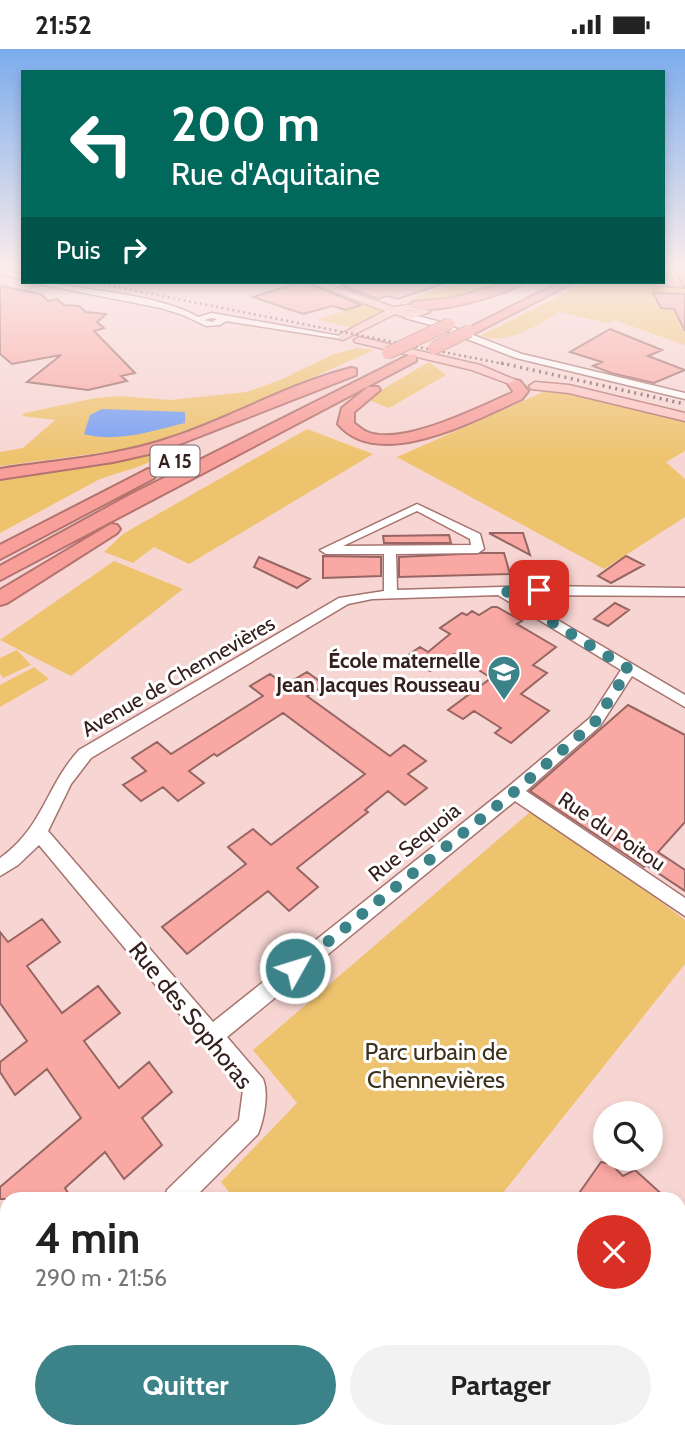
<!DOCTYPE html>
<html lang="fr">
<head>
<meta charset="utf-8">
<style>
  :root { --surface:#fff; --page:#f2f2f2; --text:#222; --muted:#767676; --accent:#3b8289 }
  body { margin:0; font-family:Cabin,sans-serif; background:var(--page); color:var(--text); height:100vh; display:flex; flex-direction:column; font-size:26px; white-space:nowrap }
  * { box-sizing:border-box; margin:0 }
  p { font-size:23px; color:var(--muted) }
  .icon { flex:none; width:38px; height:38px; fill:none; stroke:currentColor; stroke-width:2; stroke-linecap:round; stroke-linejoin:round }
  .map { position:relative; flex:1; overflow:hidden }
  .drawer { position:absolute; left:0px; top:1143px; width:686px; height:247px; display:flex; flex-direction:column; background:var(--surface); border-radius:21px 21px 0 0; box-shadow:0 4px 10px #0003 }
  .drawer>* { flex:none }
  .hud { position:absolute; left:21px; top:21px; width:644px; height:214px; border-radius:0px; box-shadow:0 4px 10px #0003; background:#00695c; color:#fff; overflow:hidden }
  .tools { position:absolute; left:593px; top:1052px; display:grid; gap:14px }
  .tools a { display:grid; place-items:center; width:70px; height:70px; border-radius:50%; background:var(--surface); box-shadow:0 4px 10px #0003; font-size:35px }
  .pin { position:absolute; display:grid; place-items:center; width:60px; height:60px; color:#fff; margin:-30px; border-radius:14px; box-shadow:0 4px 10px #0006 }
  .me { position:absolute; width:77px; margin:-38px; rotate:51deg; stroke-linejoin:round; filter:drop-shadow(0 0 5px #0008) }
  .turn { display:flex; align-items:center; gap:24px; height:147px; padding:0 35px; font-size:32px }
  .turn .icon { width:91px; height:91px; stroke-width:2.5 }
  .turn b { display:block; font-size:49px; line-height:60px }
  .then { display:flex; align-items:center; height:66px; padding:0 35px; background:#0003; gap:14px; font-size:26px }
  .round { display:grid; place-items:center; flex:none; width:74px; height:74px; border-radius:37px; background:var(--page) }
  .overview { display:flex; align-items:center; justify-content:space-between; height:119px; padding:0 35px }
  h1 { font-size:42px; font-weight:800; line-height:52px }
  .primary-button { display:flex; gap:14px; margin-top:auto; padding:14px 35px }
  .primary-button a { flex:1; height:80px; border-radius:42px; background:var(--accent); color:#fff; font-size:28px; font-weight:800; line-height:80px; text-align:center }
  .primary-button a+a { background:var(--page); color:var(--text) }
  .status { display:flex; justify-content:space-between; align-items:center; height:49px; padding:0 35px; background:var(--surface); direction:ltr }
  .status svg { height:19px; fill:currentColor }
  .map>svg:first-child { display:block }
</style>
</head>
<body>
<div class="status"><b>21:52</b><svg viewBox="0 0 49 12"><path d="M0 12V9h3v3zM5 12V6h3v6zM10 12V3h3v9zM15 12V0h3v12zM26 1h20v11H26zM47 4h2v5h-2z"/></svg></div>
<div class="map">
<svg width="685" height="1389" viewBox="0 0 685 1389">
  <rect width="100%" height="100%" fill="#f7d5d2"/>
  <path fill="#eec36d" d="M663,217h22v79l-71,-25 -8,3 -46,-11c-22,13 -53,33 -80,24l107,-54h76z
    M463,233h49l-67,17 -48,4z
    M365,254l20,9 -34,15 -34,-7z
    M358,299l16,2 -189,84 -64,16 -121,16v-14l23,-4 32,-28 -33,-4 3,-3 70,-15 25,-2 50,4 77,-8 33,-12 54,-26z
    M429,313l17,13 -57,33 -23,-9z
    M550,340l135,33v29l-19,11 19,17v38l-81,52 -207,-112z
    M307,380l66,25 -184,110 -35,-17 -21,16 -29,-11 19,-18z
    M148,406l5,5c-18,10 -36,12 -55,20l-98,53v-55z
    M114,512l69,28 -112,87 -71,-36z
    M17,601l14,15 -28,13 -3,-4v-16z
    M34,618l15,12 -49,28v-22z
    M536,758l149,113v44l-187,235h-263l-14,-17 76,-79 -44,-53z
    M188,1383h141l-5,6h-132z"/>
  <path fill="#779ff1" d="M102,360l83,3v11c-33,8 -67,20 -101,11l6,-19z"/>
  <path fill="#f9a8a3" stroke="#986662" stroke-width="2" d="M663,217h9l13,22 -18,-1 -4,-4z
    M300,233h6l55,23 -15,5 -14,-4 -29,8 -50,-17z
    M350,233h92v2l-44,15 -11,-3 -9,3 -35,-13z
    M0,237l41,8 7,7 9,-2 7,6 15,1 7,6 20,2 -9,8 7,6 -10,3 41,42 -14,3 6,5 -39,9 -61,-8 34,-27 -49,9 -12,-10z
    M653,244l32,1v37l-11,-22 -13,-1z
    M610,280l52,21 -14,6 37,14 -31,13 -43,-10 -18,-7 9,-4 -32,-10z
    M489,484h34l7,22z
    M449,486l2,8h-67l-1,-7z
    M482,504h22l6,21 -111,3v-20z
    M323,507l58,1v19l-58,2z
    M626,507l18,9 -33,18 -13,-7z
    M259,508l51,22 -13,9 -43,-21z
    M615,554l14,7 -21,16 -14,-7z
    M492,558h5l25,14 -5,3 39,23 -23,18 14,8 -26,21 28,17 -38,32 -16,-10 6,-5 -27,-17 -11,8 -15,-9 43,-32 -37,-24 -24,17 -23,-15 13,-9 8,5 22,-18 -10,-6 22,-15 5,2 5,-4 7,4z
    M307,623l18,13 -18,11 83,60 14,-11 22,16 -18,13 19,14 -22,17 -17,-14 -23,19 3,2 -71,56 21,19 -29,24 -21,-20 -81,63 -25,-27 84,-63 -18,-17 25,-18 18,16 94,-71 -82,-61 -66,43 -3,-2 -25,17 15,12 -26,18 -15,-14 -22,14 -18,-16 23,-14 -14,-13 25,-16 14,12 92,-58 -13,-10 20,-12 15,11z
    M628,656l57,30v87l-27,30 27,18v21l-39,-26 -2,2 -114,-76z
    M42,870l18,23 -33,24 35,47 36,-27 22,27 -36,28 35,47 30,-26 23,30 -30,26 20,27 -38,34 -19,-27 -40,36 3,5 -7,6h-61v-12l81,-69 -34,-49 -32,26 -15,-23v-10l27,-21 -27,-38v-71l8,10z
    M601,1113l10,2 12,12 12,-6 32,29h-92z"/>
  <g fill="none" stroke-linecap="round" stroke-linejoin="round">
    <defs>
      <path id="minor" d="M0,221l23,5v4l-23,-5z
        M29,233h14c44,8 118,13 155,35l14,-4 133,24 -4,2 -115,-18 -6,4 -14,1 -23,-11 -22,-7zM212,269l5,1 -5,3 -8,-2z
        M337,233h10l-18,7 -4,-2z
        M408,265l29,7 85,33 163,39v6l-169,-41 -85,-33 -26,-7z
        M417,455l63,30 4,15 -6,4 -82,1 1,36 142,-4 146,2v8l-170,-1 170,100v12l-53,-31 -32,50 -74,65 159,107v18l-170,-115 -288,236 36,42c6,15 1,40 -5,55l-65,65h-29l3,-9 72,-70 4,-30 -204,-245 -21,20 -18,11v-18c43,-30 46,-72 79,-108l260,-152 45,-7v-37h-58l-6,-4zM417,462l53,28 1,6 -128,1zM498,546l123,75 -31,48 -82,69 -295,235 -165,-191 23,-47 20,-26 257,-154 24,-5z
        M685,1207v61l-6,-2v-56z
        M7,1303v32l-7,3v-32z
        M399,1382h31l2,7h-30z
        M477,1382h30l-3,7h-29z"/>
      <path id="major" d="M309,233h13l71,25 24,-3 13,8 -20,7 -15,-5 -52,26 -4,-1v-4l46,-24zM408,261l9,1h-13z
        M359,288l121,28 38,16 -6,4 -40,-15 -117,-28 -1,-2z
        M535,333l34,3 116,28v8l-116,-28 -38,-4 -2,-3z"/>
      <path id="highway" d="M509,233h14c-15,13 -99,36 -115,24l6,-4 40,-4z
        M561,233h13l-101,52 -4,1 -6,-4z
        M411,305l5,1v6l-416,219v-14l130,-71z
        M351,319l5,1v6l-194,76 -49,11 -113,17v-10c57,-9 115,-12 170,-31 61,-20 118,-54 181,-70z
        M515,331l5,1 8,10 -6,8c-45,20 -143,74 -184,25l4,-16 26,-21h10l2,3 -26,22v11c4,3 8,7 13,9 35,15 112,-25 145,-39l1,-2 -5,-7z
        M148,420l6,1 2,4 -2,4 -154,81v-14z
        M111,475l6,1 3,4 -3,4 -110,70 -7,2v-15z"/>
    </defs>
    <use href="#minor" stroke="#a6736f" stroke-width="3"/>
    <use href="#major" stroke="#b4736f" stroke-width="3"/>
    <use href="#highway" stroke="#b4736f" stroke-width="4"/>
    <use href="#minor" fill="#fff" fill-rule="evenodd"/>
    <use href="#major" fill="#fbc5c2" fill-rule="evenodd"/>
    <use href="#highway" fill="#f89f9a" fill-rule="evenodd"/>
    <path stroke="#725958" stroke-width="2.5" stroke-dasharray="2 3.5" stroke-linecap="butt" d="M9,217l14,2
      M92,233l417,83"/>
    <path stroke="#725958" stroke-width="3.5" stroke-dasharray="2 4.5" stroke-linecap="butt" d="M501,314l184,41"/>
    <defs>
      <path id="highway-bridge" d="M434,299l35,-17
        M388,304l61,-29"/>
    </defs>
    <use href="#highway-bridge" stroke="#b4736f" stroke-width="14" stroke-linecap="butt"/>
    <use href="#highway-bridge" stroke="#f89f9a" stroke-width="12"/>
  </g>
  <linearGradient id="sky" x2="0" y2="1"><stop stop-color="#7bacec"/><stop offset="0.53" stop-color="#fbeceb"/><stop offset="1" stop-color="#fbeceb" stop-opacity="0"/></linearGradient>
  <rect width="685" height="411" fill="url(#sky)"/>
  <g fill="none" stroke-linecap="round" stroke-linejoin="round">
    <path stroke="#3b8289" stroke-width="12" stroke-dasharray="0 21.6" d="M295,919l219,-176 81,-70 34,-53 -127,-77 37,-2"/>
  </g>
  <defs>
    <symbol id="school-pin" viewBox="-11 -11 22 30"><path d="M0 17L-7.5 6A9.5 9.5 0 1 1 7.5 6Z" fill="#3b8289" stroke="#fff"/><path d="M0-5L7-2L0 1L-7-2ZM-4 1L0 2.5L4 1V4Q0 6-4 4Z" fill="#fff"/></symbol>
  </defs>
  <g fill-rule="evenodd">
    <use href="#school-pin" x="485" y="604" width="38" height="52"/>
  </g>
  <g text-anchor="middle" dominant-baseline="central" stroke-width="6" stroke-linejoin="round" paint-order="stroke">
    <rect fill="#fff" stroke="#726362" stroke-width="2" x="150.5" y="396.5" width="49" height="31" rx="5"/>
    <g font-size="19" font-weight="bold" fill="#35201f">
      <text x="175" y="412">A 15</text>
    </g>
    <g font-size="21" font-weight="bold" fill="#35201f" stroke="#fff" text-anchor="end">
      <text x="480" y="611">École maternelle<tspan x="480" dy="24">Jean Jacques Rousseau</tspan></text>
    </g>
    <g font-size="21" fill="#35201f" stroke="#fff">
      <text transform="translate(178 627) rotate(-30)">Avenue de Chennevières</text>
      <text transform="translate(612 782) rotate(34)">Rue du Poitou</text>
      <text transform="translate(414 793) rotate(-39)">Rue Sequoia</text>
    </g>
    <g font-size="24" fill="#35201f" stroke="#fff">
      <text transform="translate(191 966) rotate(51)">Rue des Sophoras</text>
    </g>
    <g font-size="24" fill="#3c311b" stroke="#fff">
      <text x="436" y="1002">Parc urbain de<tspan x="436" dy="28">Chennevières</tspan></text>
    </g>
  </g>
</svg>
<div class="tools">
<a><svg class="icon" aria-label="search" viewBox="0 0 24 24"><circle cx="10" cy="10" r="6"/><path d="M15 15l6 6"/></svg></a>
</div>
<div class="pin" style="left:539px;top:541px;background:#d93025"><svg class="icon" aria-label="arrive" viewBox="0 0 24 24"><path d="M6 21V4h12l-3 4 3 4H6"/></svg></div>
<svg class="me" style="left:295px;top:919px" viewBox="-20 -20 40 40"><circle r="17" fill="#3b8289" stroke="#fff" stroke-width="3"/><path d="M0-11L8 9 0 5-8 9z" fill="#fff"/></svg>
<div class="hud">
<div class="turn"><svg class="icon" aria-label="left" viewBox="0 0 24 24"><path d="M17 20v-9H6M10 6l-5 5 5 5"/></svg><div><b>200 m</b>Rue d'Aquitaine</div></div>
<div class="then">Puis<svg class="icon" aria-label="right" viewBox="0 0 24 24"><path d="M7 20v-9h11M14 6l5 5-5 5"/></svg></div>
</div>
<section class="drawer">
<div class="overview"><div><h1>4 min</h1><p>290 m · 21:56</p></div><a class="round" style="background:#d93025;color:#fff"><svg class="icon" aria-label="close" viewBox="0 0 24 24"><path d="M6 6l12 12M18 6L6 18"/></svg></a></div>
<div class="primary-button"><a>Quitter</a><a>Partager</a></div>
</section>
</div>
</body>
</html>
